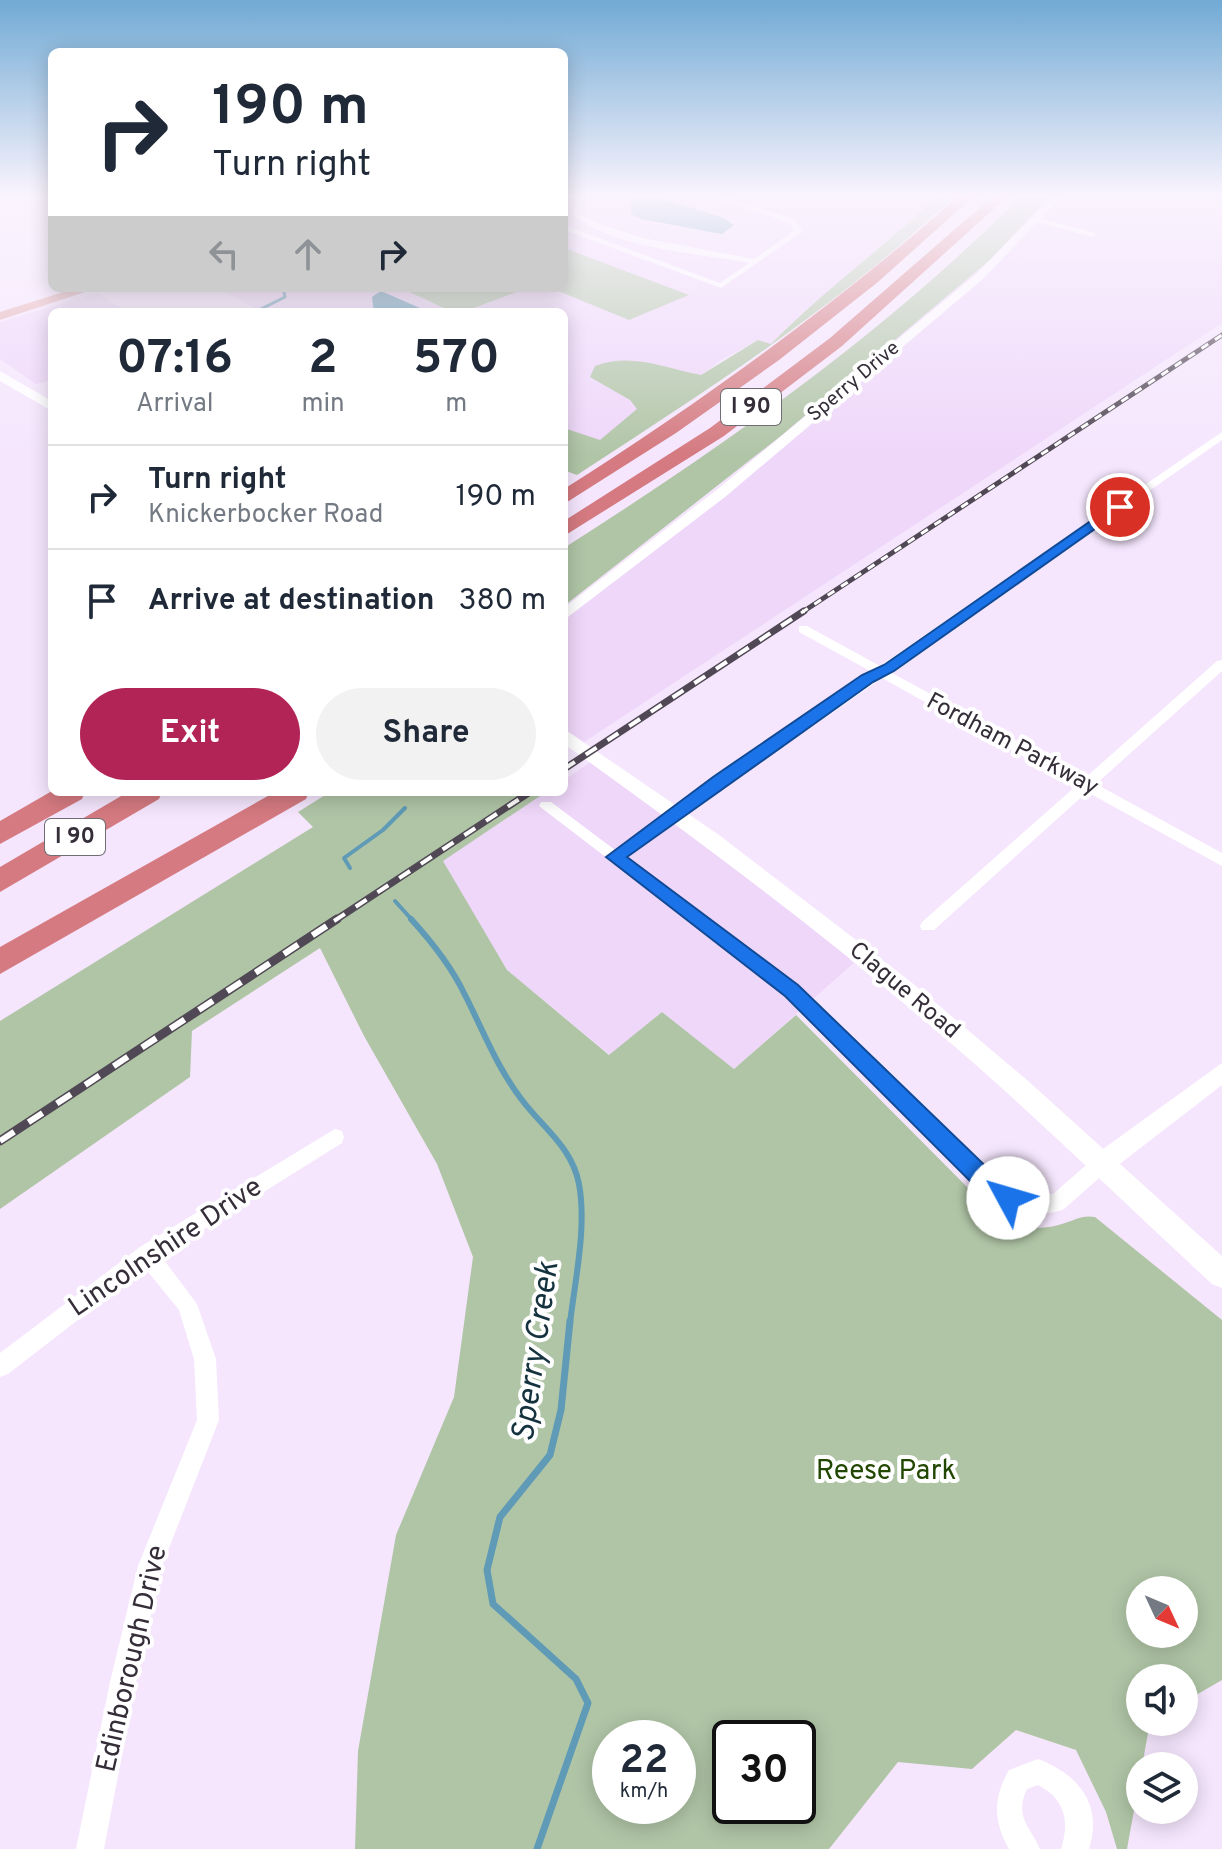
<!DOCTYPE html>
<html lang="en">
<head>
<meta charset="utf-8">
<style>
  :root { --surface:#fff; --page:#f2f2f3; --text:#1f2937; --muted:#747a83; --line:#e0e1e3; --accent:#b22356 }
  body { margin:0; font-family:Overpass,sans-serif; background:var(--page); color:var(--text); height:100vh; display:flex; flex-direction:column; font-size:30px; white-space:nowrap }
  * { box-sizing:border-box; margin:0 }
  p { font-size:26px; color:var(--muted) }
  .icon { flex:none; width:44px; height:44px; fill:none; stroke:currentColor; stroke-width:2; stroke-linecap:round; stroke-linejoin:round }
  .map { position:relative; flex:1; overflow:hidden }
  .drawer { position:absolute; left:48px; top:308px; width:520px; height:488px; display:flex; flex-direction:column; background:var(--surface); border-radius:12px; box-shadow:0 4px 20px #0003 }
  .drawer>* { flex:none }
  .banner { position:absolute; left:48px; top:48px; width:520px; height:244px; border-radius:12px; box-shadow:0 4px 20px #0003; background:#fff; color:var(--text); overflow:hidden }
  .needle { width:52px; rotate:134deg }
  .tools { position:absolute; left:1126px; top:1576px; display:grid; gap:16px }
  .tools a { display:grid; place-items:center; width:72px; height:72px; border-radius:50%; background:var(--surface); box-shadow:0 4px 20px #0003; font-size:40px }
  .speed { position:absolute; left:592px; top:1720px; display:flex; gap:16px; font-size:40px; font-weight:700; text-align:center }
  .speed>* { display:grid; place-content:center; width:104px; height:104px; border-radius:50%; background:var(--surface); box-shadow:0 4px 20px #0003; line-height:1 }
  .speed small { font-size:20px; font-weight:400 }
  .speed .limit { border:4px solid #111; border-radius:12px; background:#fff; color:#111 }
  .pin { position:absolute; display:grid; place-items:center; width:68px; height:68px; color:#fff; margin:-34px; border:4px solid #fff; border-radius:50%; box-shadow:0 2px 8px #0007 }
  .me { position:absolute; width:88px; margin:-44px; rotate:309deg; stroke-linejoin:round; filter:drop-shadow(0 0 6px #0008) }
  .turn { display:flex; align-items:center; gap:28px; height:168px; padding:0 32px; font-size:36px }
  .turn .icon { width:104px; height:104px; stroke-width:2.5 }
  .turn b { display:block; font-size:56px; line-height:68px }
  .lanes { display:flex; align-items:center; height:76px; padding:0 32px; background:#0003; justify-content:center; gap:40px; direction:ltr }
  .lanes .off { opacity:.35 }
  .eta { display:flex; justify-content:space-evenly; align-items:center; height:136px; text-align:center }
  .eta b { font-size:48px; font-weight:700; line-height:56px }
  .action { display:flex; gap:16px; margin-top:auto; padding:16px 32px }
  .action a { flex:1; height:92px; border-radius:48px; background:var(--accent); color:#fff; font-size:32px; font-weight:700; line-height:92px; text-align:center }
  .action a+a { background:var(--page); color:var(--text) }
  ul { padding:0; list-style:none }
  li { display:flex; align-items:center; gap:24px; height:104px; padding:0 32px; border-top:2px solid var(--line) }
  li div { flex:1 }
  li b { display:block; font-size:30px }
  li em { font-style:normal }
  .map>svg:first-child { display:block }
</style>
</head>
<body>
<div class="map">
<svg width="1222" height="1849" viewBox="0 0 1222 1849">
  <rect width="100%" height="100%" fill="#f5e6fd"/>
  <path fill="#efd7fa" d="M564,196h374l-53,49 -85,70 -29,29 -13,-4 -35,19 -128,93 -31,-15v-125h-101l64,-24h37z
    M1050,196h172v127l-638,419 -20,-13v-112l427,-358z
    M217,288h184l51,24h-190z
    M97,293l30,19h-75v68l-16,4 -36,-25v-37z
    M591,762l118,85 147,114 -122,108 -72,-57 -52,43 -103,-85 -65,-109 104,-69h18v-12z"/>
  <path fill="#b0c5a6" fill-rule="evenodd" d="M938,196h16c-112,108 -247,194 -377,279l-11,-4 -2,-43 36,12 37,-31 -7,-9 -40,-23 5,-11c36,-14 70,2 106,9l57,-35 13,4c52,-53 113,-97 167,-148z
    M1021,196h29l-59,63 -209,176 -218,171v-58c163,-104 320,-214 457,-352z
    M564,248l125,47 -60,25 -78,-32h13z
    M401,288h126l-64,24h-11z
    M330,792h216l-103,69 64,109 102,85 53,-43 72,57 62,-54 187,188c26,19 49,32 82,20 12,-4 18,-8 30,-6l127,103v360l-38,22v-24h-44v44h10l-23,127h-10l-11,-37 -30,-62 -60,-20 -44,39 -74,-7 -69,87h-474l3,-98 38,-216 58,-138 19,-140 -36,-93 -73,-128 -44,-88 -128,83 -2,46 -190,132v-188l313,-194 -15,-15zM1140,1590h44v44h-44zM610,1738h68v68h-68zM730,1738h68v68h-68z"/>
  <path fill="#5f9ab6" d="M631,196h23l70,22 10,7 -12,9 -81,-15 -10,-5z
    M381,291l48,21h-55l-2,-15z"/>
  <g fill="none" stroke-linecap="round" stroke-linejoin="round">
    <path stroke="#5f9ab6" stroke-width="3" d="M255,312l30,-15 -2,-9"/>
    <path stroke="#5f9ab6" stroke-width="4" d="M350,868l-6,-10 39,-28 22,-22
      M395,901l18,20"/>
    <path stroke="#5f9ab6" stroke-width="6" d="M411,919c20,22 40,47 53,74 19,37 32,73 58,107 21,28 50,47 57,84 8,43 -4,96 -9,139"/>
    <path stroke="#5f9ab6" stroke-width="7" d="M537,1849l51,-146 -12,-24 -83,-75 -6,-34 13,-53 50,-62 11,-45 9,-89"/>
    <path fill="#fff" fill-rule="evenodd" d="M575,196h8l-2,19 19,9 43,14 111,21 40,-28 -4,-8 -79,-27h11l74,24 6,12 -81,56 -157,-58v-5l156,58 29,-20c-57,-11 -127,-13 -176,-47z
      M1036,217l59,16 1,2 -4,2 -59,-16z
      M1222,432v8l-332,232 195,106 132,-117 5,-1v11l-126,113 126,69v13l-135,-74 -153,138h-12l-2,-4 2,-4 154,-136 -194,-108 -257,179 173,128 204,199 22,10h29l40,-35 7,-3 7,3 2,6 -2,6 -43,38c-27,11 -52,-2 -76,-13l-202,-201 -247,-189 2,-4h10l64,48 257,-178 -73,-40v-6h8l73,40z
      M335,1129l7,2 2,6 -2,6 -181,113 36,48 19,55 3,61 -57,146 -26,116 -32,167h-28l34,-167 28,-116 59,-146 -3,-61 -15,-49 -34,-42 -137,106 -8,3v-24l140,-106z
      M1038,1759c41,16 65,45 51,90h-28c9,-28 4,-50 -23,-64l-11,4c-13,28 3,37 13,60h-31c-16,-28 -16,-51 0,-79z"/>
    <path fill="#fff" fill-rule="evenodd" d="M1053,196h9l-79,83 -258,218 -161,123v-12l151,-117 260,-216z
      M1222,1063v22l-114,88 -8,3 -8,-3 -4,-8 4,-8z"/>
    <path fill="#fff" fill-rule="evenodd" d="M0,371l52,30v10l-52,-30z
      M564,729l155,106 192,147 116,98 195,176v32l-10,-4c-91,-84 -179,-171 -273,-251 -120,-103 -246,-197 -375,-289z"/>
    <path fill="#e5afb3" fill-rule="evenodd" d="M76,288h21l-97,32v-8z"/>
    <path fill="#d47a80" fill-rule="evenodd" d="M959,196h15l-96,86 -99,78 -103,73 -112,71v-15c139,-88 271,-184 395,-293z
      M993,196h15l-166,150 -118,90 -160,100v-15l146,-93 120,-90z
      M52,791l33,1 -3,7 -82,45v-23z
      M128,792h34l-3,7 -159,93v-25z
      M275,792h34l-3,7 -306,175v-27z"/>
    <defs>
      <path id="rail-far2" d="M801,613l421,-278"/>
      <path id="rail-far1" d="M564,769l240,-158
        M334,921l196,-129"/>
      <path id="rail" d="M0,1141l337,-222"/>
    </defs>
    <use href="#rail-far2" stroke="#504854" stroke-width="5"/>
    <use href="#rail-far1" stroke="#504854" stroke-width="7"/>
    <use href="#rail" stroke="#504854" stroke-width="9"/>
    <use href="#rail-far2" stroke="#fff" stroke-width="3" stroke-dasharray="8" stroke-linecap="butt"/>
    <use href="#rail-far1" stroke="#fff" stroke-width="4" stroke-dasharray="13" stroke-linecap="butt"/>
    <use href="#rail" stroke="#fff" stroke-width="6" stroke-dasharray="17" stroke-linecap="butt"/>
  </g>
  <linearGradient id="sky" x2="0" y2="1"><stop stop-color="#71aad4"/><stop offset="0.43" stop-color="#faf4fe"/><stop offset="1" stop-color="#faf4fe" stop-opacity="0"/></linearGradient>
  <rect width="1222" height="455" fill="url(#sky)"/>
  <path fill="#1a73e8" stroke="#114b97" stroke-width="2" d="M1115,504l11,3 -232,164 -21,11 -246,175 171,128 205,198 13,8 3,7 -3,8 -8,3 -21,-11 -202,-202 -179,-139 107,-80 149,-102 22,-10z"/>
  <g text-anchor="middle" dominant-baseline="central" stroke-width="8" stroke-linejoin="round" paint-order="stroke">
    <g font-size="20" fill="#352e39" stroke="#fff">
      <text transform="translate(854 382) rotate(-40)">Sperry Drive</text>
    </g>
    <g fill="#fff" stroke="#726d74" stroke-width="2">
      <rect x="721" y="389" width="60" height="36" rx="6"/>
      <rect x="45" y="819" width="60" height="36" rx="6"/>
    </g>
    <g font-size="22" font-weight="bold" fill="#352e39">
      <text x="751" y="407">I 90</text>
      <text x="75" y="837">I 90</text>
    </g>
    <g font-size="24" fill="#352e39" stroke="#fff">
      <text transform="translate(1012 745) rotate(28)">Fordham Parkway</text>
      <text transform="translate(904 991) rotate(40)">Clague Road</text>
    </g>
    <g font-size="28" fill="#352e39" stroke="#fff">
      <text transform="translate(166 1248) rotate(-34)">Lincolnshire Drive</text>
      <text transform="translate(133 1659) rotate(-77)">Edinborough Drive</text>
    </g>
    <g font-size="28" fill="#214700" stroke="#fff">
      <text x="886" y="1472">Reese Park</text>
    </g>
    <g font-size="32" font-style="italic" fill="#15323f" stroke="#fff">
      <text transform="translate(537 1352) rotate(-82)">Sperry Creek</text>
    </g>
  </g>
</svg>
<div class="tools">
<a><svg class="needle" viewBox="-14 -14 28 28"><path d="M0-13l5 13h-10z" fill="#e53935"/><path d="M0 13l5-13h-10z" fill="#747a83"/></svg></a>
<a><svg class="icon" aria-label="sound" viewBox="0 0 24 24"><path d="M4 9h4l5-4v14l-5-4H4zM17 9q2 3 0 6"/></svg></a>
<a><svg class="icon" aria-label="layers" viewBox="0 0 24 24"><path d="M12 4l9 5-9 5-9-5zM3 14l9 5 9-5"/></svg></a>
</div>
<div class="speed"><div>22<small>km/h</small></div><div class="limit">30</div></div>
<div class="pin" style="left:1120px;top:507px;background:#d93025"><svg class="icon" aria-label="arrive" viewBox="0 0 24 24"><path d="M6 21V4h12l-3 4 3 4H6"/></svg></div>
<svg class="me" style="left:1008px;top:1198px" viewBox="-20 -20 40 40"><circle r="19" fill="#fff"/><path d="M0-13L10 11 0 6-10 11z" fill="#1a73e8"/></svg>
<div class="banner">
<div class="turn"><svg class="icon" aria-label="right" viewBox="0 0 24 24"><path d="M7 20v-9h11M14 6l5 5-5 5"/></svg><div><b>190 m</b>Turn right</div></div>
<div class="lanes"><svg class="icon off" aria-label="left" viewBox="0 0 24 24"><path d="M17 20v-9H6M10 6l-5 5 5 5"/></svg><svg class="icon off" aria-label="ahead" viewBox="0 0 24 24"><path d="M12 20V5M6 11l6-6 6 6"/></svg><svg class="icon" aria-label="right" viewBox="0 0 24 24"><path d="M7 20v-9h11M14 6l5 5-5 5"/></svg></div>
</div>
<section class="drawer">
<div class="eta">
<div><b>07:16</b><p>Arrival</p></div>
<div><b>2</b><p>min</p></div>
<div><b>570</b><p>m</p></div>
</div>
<ul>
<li><svg class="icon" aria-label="right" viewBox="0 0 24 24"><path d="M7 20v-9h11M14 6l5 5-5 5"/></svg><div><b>Turn right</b><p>Knickerbocker Road</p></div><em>190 m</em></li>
<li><svg class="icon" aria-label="arrive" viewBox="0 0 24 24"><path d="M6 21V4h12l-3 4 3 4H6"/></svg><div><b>Arrive at destination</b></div><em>380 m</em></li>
</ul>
<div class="action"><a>Exit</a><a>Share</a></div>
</section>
</div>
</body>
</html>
